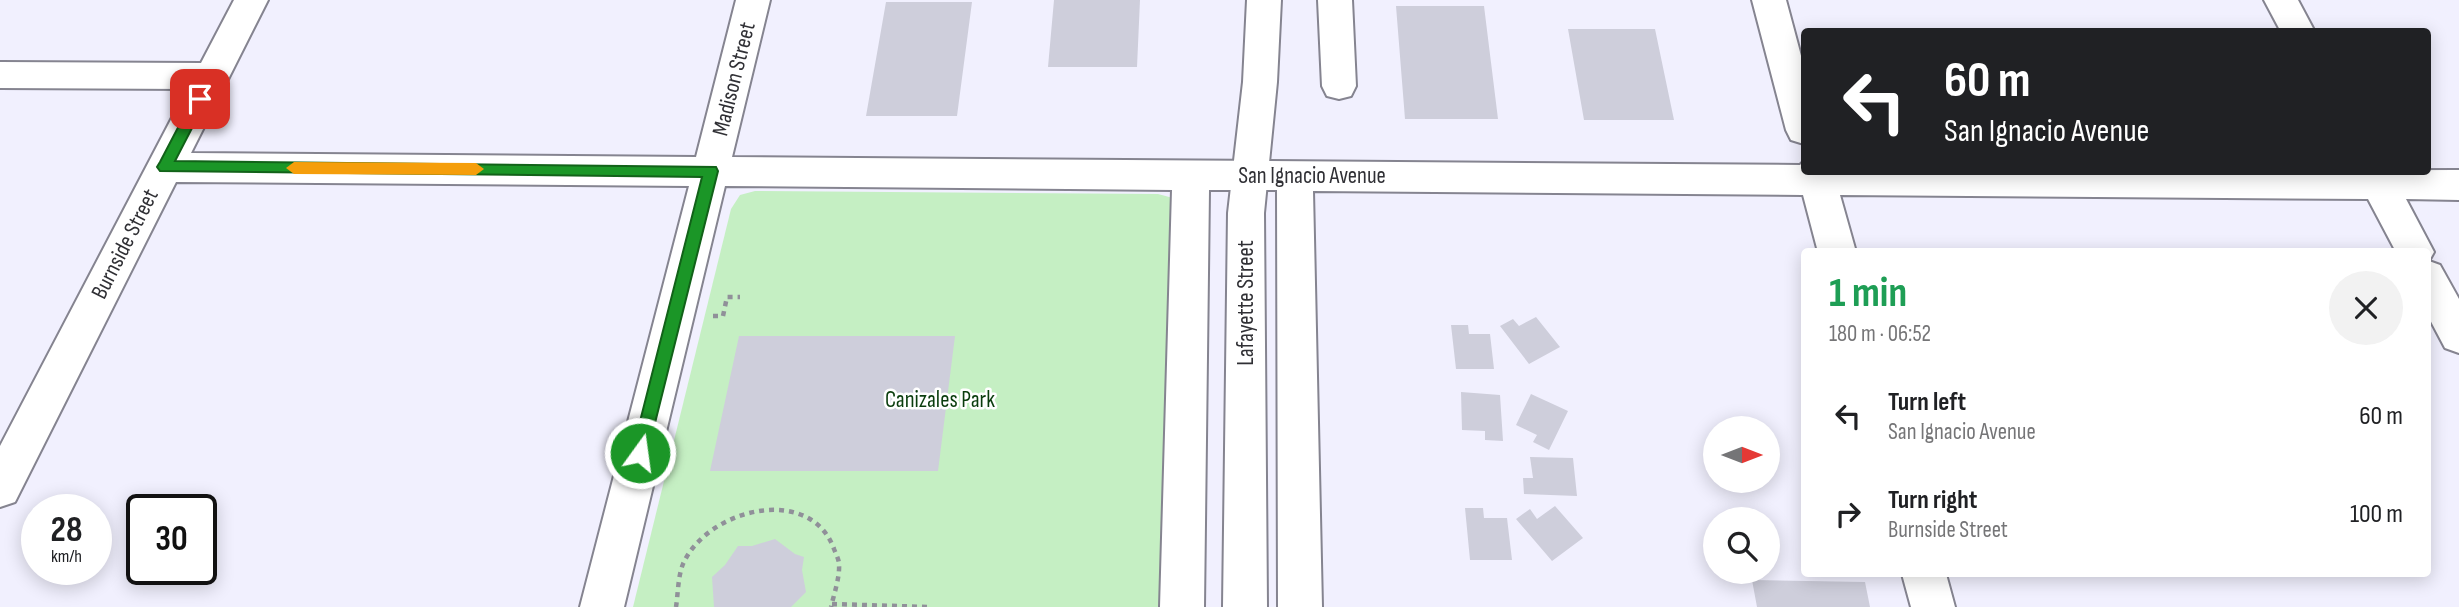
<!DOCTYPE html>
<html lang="en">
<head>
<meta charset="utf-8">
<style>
  :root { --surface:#fff; --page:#f2f2f2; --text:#202124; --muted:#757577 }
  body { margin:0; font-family:"Sofia Sans Condensed",sans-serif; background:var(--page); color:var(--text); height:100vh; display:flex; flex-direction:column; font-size:26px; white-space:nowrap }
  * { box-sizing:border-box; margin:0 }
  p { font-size:23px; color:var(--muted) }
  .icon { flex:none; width:38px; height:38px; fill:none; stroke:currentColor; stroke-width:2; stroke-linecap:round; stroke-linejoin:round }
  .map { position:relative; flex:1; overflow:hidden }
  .details { position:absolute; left:1801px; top:248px; width:630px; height:329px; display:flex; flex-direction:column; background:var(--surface); border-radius:7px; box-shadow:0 4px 18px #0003 }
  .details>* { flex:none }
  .hud { position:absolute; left:1801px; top:28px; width:630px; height:147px; border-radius:7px; box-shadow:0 4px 18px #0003; background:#202124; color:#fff; overflow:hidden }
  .needle { width:46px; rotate:90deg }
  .buttons { position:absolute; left:1703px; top:416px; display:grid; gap:14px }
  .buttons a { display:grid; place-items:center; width:77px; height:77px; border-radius:50%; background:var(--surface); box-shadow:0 4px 18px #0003; font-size:35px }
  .speed { position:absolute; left:21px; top:494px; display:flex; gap:14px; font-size:35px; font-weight:700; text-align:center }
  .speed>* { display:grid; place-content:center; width:91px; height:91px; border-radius:50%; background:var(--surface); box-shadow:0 4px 18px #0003; line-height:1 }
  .speed small { font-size:18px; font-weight:400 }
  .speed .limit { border:4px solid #111; border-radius:10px; background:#fff; color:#111 }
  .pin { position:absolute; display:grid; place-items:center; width:60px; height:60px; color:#fff; margin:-30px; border-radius:14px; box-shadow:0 4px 10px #0006 }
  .me { position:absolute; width:77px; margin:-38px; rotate:14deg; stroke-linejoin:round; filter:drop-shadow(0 0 5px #0008) }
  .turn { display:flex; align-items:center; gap:24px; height:147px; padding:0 28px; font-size:32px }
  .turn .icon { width:91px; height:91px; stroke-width:2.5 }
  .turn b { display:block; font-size:49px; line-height:60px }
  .round { display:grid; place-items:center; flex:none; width:74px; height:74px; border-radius:37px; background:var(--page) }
  .head { display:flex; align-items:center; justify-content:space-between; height:119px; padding:0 28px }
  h1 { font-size:42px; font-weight:700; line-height:52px; color:#1e9e55 }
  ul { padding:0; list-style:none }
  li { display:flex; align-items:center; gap:21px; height:98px; padding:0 28px }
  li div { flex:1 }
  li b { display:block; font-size:26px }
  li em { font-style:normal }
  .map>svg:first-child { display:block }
</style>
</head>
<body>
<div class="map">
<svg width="2459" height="607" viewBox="0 0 2459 607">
  <rect width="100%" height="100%" fill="#f1f0fe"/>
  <path fill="#c5efc3" d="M755,191l403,3 15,4 -11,409h-529l98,-398 9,-14z"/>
  <path fill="#cecedb" d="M1054,0h86l-3,67h-89z
    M886,2h86l-15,114h-91z
    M1396,6h88l14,113h-93z
    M1568,29h87l19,91h-90z
    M1536,317l24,30 -31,17 -29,-38 13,-7 6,7z
    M1451,325h17l1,9h21l4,35h-38z
    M739,336h216l-17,135h-228z
    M1461,392l39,3 3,46 -18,-1v-9l-23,-1z
    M1531,394l37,17 -19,39 -16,-8 4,-7 -21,-10z
    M1530,457l43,1 4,38 -53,-2 -1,-16h10z
    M1555,506l28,32 -31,23 -36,-42 14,-10 7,10z
    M1465,508h18l1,10h23l5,42h-42z
    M775,539l20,15 9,3 -2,13 4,22 -15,15h-77l-2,-30 13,-12 13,-19h14z
    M1752,580l113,2 5,25h-113z"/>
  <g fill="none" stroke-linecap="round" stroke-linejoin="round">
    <defs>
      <path id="minor" d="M234,0h34l-77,153 505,4 40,-157h34l-38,157 1068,8 4,-4v11l655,-2v30l-53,-1 28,53 -5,9 11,4 19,34v54l-14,-5 -18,-34v-62h-31l-28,-53 -528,-4 16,57h-38l-15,-57 -490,-4 9,416h-44l-1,-417h-68l-5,417h-44l12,-417 -447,-4 -101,421h-44l109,-421 -513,-4 -161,320 -15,5v-61l187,-357 -187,-1v-26l201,1z
        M1318,0h34l4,86 -5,10 -12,3 -12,-3 -5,-10z
        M1752,0h34l18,67v77l-13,-4 -5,-10z
        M2264,0h34l17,32h-34z
        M1902,574h44l9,33h-44z"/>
      <path id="major" d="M1247,0h34l-4,82 -13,131 3,394h-44l5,-394 15,-131z"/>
    </defs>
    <use href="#minor" stroke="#858490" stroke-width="4"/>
    <use href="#major" stroke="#858490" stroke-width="4"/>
    <path stroke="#909099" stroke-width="4.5" stroke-dasharray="5 5" stroke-linecap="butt" d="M713,316h10l4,-19h13
      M832,604l97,3
      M676,607c2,-13 2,-31 7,-43 24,-55 127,-81 151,-15 2,5 5,11 5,15 1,13 -5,30 -8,43"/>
    <use href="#minor" fill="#fff" fill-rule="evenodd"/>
    <use href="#major" fill="#fff" fill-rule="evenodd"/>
  </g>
  <path fill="#1b9627" stroke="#126219" stroke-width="2" d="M200,93l7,6 -32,62 541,6 2,4 -72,288 -6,2 -6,-2 -2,-6 70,-276 -542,-6 -3,-4 3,-5 35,-67z"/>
  <path fill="#f59e0b" d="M294,162l182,1 8,6 -8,6 -182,-1 -8,-6z"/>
  <g text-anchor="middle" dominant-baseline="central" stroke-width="5" stroke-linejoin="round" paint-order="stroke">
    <g font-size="23" fill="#303035" stroke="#fff">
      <text transform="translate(734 79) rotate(-76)">Madison Street</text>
      <text x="1312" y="176">San Ignacio Avenue</text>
      <text transform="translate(125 244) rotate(-63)">Burnside Street</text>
      <text transform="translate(1246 303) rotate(-90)">Lafayette Street</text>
    </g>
    <g font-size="23" fill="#0a3d0d" stroke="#fff">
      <text x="940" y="400">Canizales Park</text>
    </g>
  </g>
</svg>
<div class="buttons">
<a><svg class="needle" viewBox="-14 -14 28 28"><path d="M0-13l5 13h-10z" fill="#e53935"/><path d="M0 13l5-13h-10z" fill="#757577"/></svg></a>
<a><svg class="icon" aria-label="search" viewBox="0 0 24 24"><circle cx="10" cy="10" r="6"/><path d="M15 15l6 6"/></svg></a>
</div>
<div class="speed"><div>28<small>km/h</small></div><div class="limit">30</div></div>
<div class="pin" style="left:200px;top:99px;background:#d93025"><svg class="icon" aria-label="arrive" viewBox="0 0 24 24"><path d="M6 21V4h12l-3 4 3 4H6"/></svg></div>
<svg class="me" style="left:640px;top:453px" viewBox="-20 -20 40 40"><circle r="17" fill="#1b9627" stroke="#fff" stroke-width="3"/><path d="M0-11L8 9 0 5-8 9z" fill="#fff"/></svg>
<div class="hud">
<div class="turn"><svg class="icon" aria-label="left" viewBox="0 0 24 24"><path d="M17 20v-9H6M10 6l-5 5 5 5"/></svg><div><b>60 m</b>San Ignacio Avenue</div></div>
</div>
<section class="details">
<div class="head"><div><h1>1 min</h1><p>180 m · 06:52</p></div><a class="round"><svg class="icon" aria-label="close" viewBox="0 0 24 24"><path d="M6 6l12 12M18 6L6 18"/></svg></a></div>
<ul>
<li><svg class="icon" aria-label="left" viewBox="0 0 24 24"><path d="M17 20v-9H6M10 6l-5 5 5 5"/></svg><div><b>Turn left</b><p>San Ignacio Avenue</p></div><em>60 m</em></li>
<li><svg class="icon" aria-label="right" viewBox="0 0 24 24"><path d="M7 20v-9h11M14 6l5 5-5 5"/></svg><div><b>Turn right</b><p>Burnside Street</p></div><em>100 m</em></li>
</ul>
</section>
</div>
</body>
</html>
